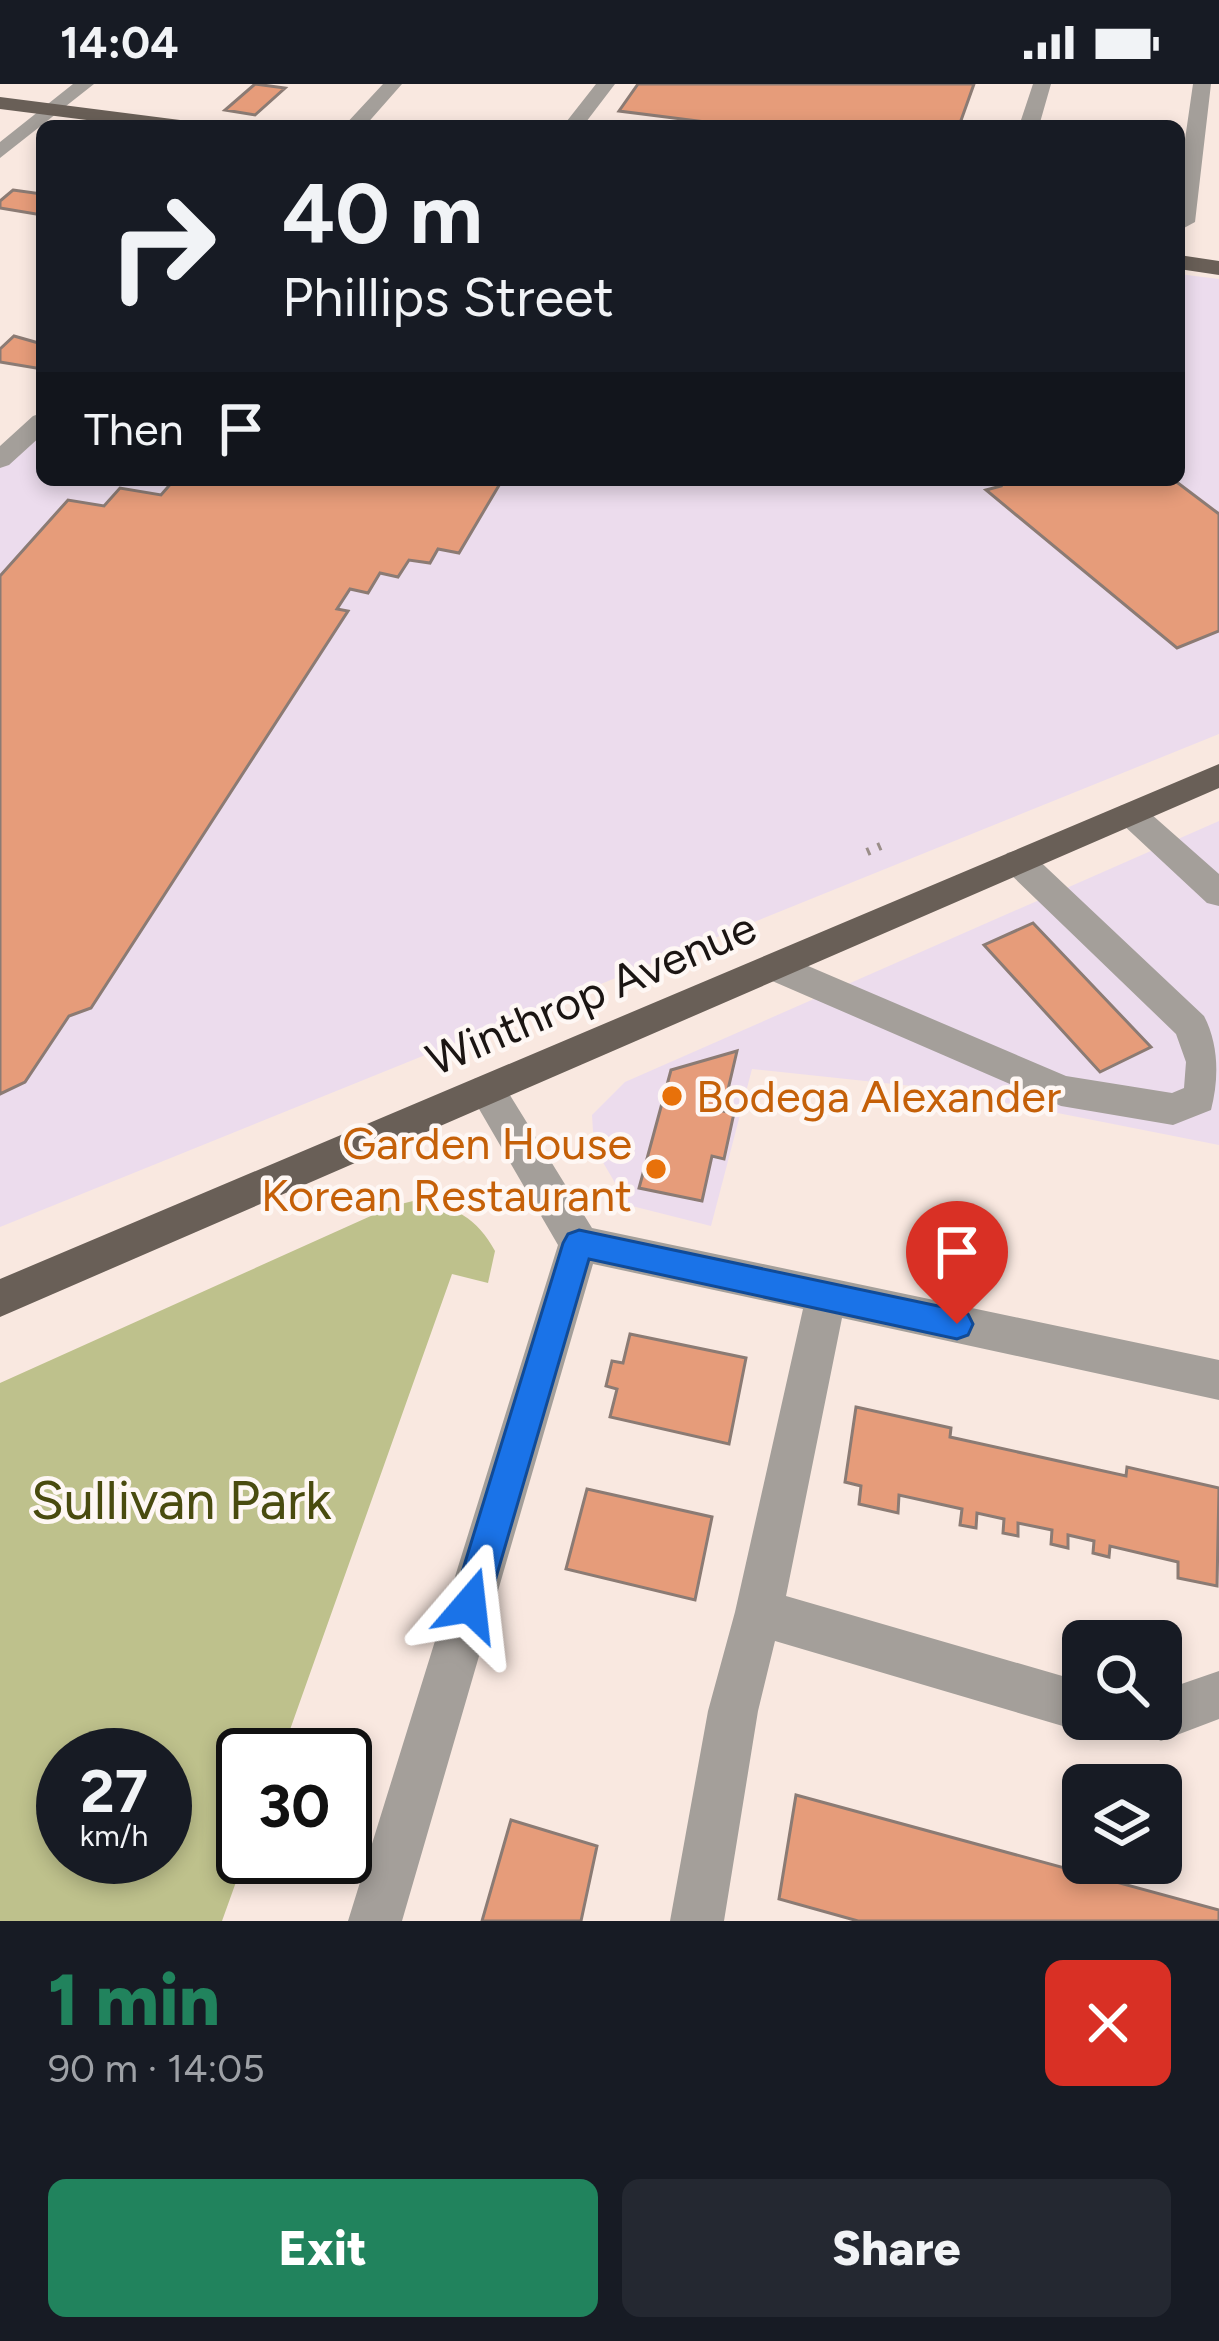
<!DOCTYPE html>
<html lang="en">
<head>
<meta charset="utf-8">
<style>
  :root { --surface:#171b24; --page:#242831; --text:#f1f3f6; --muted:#9ea1a6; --accent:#21835d }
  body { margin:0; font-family:Figtree,sans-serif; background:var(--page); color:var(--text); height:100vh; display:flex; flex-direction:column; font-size:45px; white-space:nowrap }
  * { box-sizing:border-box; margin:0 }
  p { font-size:39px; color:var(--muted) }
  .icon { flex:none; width:66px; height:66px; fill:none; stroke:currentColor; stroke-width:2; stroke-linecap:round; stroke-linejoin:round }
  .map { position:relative; height:1837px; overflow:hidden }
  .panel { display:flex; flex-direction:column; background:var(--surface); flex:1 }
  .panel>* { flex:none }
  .top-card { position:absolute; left:36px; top:36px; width:1149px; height:366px; border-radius:18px; box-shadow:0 6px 18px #0003; background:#171b24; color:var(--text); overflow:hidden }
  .fabs { position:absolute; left:1062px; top:1536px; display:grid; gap:24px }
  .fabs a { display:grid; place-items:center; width:120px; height:120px; border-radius:18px; background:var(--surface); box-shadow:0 6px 18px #0003; font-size:60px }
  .speed { position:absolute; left:36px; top:1644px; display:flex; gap:24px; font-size:60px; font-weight:700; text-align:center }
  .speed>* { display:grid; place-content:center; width:156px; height:156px; border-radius:50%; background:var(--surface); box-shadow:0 6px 18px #0003; line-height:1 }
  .speed small { font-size:30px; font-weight:400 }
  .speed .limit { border:6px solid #111; border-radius:18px; background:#fff; color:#111 }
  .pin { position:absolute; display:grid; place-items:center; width:102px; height:102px; color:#fff; margin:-123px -51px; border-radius:50% 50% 50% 0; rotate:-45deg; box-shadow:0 0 12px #0007 }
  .pin .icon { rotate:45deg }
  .me { position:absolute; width:132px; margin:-66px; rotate:17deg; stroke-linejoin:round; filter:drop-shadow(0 0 9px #0008) }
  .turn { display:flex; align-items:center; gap:42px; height:252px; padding:0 48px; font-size:54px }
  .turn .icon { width:156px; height:156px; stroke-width:2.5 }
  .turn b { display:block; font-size:84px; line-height:102px }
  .then { display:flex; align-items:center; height:114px; padding:0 48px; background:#0003; gap:24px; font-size:45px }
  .round { display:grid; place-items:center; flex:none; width:126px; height:126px; border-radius:18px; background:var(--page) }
  .overview { display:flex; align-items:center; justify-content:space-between; height:204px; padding:0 48px }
  h1 { font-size:72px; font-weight:800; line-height:90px; color:var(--accent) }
  .action { display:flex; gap:24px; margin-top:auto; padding:24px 48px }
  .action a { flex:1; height:138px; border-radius:18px; background:var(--accent); color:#fff; font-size:48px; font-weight:800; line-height:138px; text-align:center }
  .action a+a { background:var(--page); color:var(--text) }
  .status { display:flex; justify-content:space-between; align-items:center; height:84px; padding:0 60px; background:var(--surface); direction:ltr }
  .status svg { height:33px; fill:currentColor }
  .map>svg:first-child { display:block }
</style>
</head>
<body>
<div class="status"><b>14:04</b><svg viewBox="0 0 49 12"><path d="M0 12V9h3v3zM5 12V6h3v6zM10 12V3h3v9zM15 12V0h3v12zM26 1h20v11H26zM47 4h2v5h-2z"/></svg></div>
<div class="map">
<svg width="1219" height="1837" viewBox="0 0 1219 1837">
  <rect width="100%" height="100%" fill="#f9e8e0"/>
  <path fill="#ecdced" d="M1179,190l40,5v455l-1219,493v-765l42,-38v56h1137z
    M1219,737v324l-288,-57 -179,-19 -41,157 -83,-21 -34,-58 -2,-32 33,-33z"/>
  <path fill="#bec18c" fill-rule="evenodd" d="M417,1116c38,6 60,18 78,51l-7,32 -36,-9 -171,481h-38l2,102 -23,64h-222v-538l393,-177zM63,1671h102v102h-102z"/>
  <path fill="#e69c7a" stroke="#8b7b74" stroke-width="3" d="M255,0l30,4 -30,27 -30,-5z
    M638,0h336l-15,42h-222l-118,-15z
    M13,106l29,4v21l-42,-7v-7z
    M14,252l28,8v25l-42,-7v-13z
    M174,396h336l-9,2 -42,71 -21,-4 -8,14 -21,-3 -11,17 -18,-4 -12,20 -18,-4 -13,20 11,2 -257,397 -22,8 -44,66 -25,12v-518l68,-76 36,6 16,-18 41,7z
    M999,396h175l45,34v117l-42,17 -191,-158 15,-4z
    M1033,839l118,124 -51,25 -116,-127z
    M737,967l-14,60 11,2 -10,46 -12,-3 -10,45 -63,-13 32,-118z
    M630,1250l116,24 -17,86 -119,-27 7,-28 -11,-3 6,-25 11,2z
    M856,1323l95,21 -1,9 176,39 1,-9 92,21 -2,98 -39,-8v-16l-68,-16 -1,11 -16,-4 1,-12 -26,-6v13l-17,-4 1,-14 -34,-7v13l-15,-3 1,-14 -27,-6 -1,15 -16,-3 2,-16 -63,-14 -1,18 -39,-9 2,-18 -16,-4z
    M587,1405l125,28 -17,83 -129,-31z
    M796,1711l423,115v11h-361l-79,-22z
    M511,1736l86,26 -16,75h-99z"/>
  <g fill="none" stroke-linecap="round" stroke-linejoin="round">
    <path stroke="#9b8e89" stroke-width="8" stroke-dasharray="3 9" stroke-linecap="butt" d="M867,768l16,-7"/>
    <path fill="#a49f9a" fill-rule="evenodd" d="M73,0h21l-94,74v-16z
      M383,0h19l-37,42h-21z
      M596,0h19l-32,42h-20z
      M1033,0h18l-12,42h-20z
      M1193,0h18l-16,138 -11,6 -5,-1v-46z
      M42,329v22l-33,30 -9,3v-22l33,-30z
      M1131,719l11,3 77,68v32l-12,-3 -87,-81 -5,-8 5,-8z
      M1019,766l12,3 173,163c15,29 15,63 7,94l-38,15 -112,-19 -298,-129 -6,-10 6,-10 12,-3 12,3 279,119 106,17 12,-5 2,-26 -10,-28 -169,-163 -5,-9 5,-9z
      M487,991l13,4 92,149 627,132v40l-377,-82 -56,278 297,86v37h20l-3,5 -17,8 -308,-91 -17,70 -34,210h-54l38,-210 27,-99 68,-303 -210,-45 -191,657h-54l210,-676 -90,-155 6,-11z
      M1219,1587v48l-58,22 -17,-8 -6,-14h23v-28z"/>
    <path fill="#695f57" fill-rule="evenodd" d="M0,13l180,23 10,6h-56l-134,-17z
      M1179,171l40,6v14l-40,-6z
      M1219,680v24l-1219,529v-38z"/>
  </g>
  <path fill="#1a73e8" stroke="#114b97" stroke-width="3" d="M579,1146l378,80 11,4 5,10 -5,11 -11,4 -368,-80 -101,346 -6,12 -12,6 -13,-6 -5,-12 111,-362 5,-9z"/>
  <g fill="#e8710a" stroke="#fef7f4" stroke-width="4.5">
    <circle cx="672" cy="1012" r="12"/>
    <circle cx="656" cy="1085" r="12"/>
  </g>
  <g text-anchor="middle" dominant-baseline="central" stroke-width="9" stroke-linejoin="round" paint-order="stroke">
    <g font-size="45" fill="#1b1513" stroke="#fef7f4">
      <text transform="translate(591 909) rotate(-23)">Winthrop Avenue</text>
    </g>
    <g font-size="45" fill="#c56008" stroke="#fef7f4" text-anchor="start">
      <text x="696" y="1012">Bodega Alexander</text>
      <text x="632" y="1059" text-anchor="end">Garden House<tspan x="632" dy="52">Korean Restaurant</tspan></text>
    </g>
    <g font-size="54" fill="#494b0f" stroke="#fef7f4">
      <text x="181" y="1416">Sullivan Park</text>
    </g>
  </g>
</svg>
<div class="fabs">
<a><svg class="icon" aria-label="search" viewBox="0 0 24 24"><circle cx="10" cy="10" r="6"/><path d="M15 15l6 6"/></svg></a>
<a><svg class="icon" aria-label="layers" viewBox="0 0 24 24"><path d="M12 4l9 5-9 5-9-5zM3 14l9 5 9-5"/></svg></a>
</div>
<div class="speed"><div>27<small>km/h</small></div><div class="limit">30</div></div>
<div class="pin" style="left:957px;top:1240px;background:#d93025"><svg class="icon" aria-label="arrive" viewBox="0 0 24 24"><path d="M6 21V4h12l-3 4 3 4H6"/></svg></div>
<svg class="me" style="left:470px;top:1521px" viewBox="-20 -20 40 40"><path d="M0-17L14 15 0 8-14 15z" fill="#1a73e8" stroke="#fff" stroke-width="4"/></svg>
<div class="top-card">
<div class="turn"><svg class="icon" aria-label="right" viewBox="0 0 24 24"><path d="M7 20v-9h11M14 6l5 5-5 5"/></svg><div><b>40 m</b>Phillips Street</div></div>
<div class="then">Then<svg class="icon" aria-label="arrive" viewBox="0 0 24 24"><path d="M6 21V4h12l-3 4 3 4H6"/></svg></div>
</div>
</div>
<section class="panel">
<div class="overview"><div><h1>1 min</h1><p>90 m · 14:05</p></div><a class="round" style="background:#d93025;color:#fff"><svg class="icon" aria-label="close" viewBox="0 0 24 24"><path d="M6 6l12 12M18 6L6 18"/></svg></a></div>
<div class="action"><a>Exit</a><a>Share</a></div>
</section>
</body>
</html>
